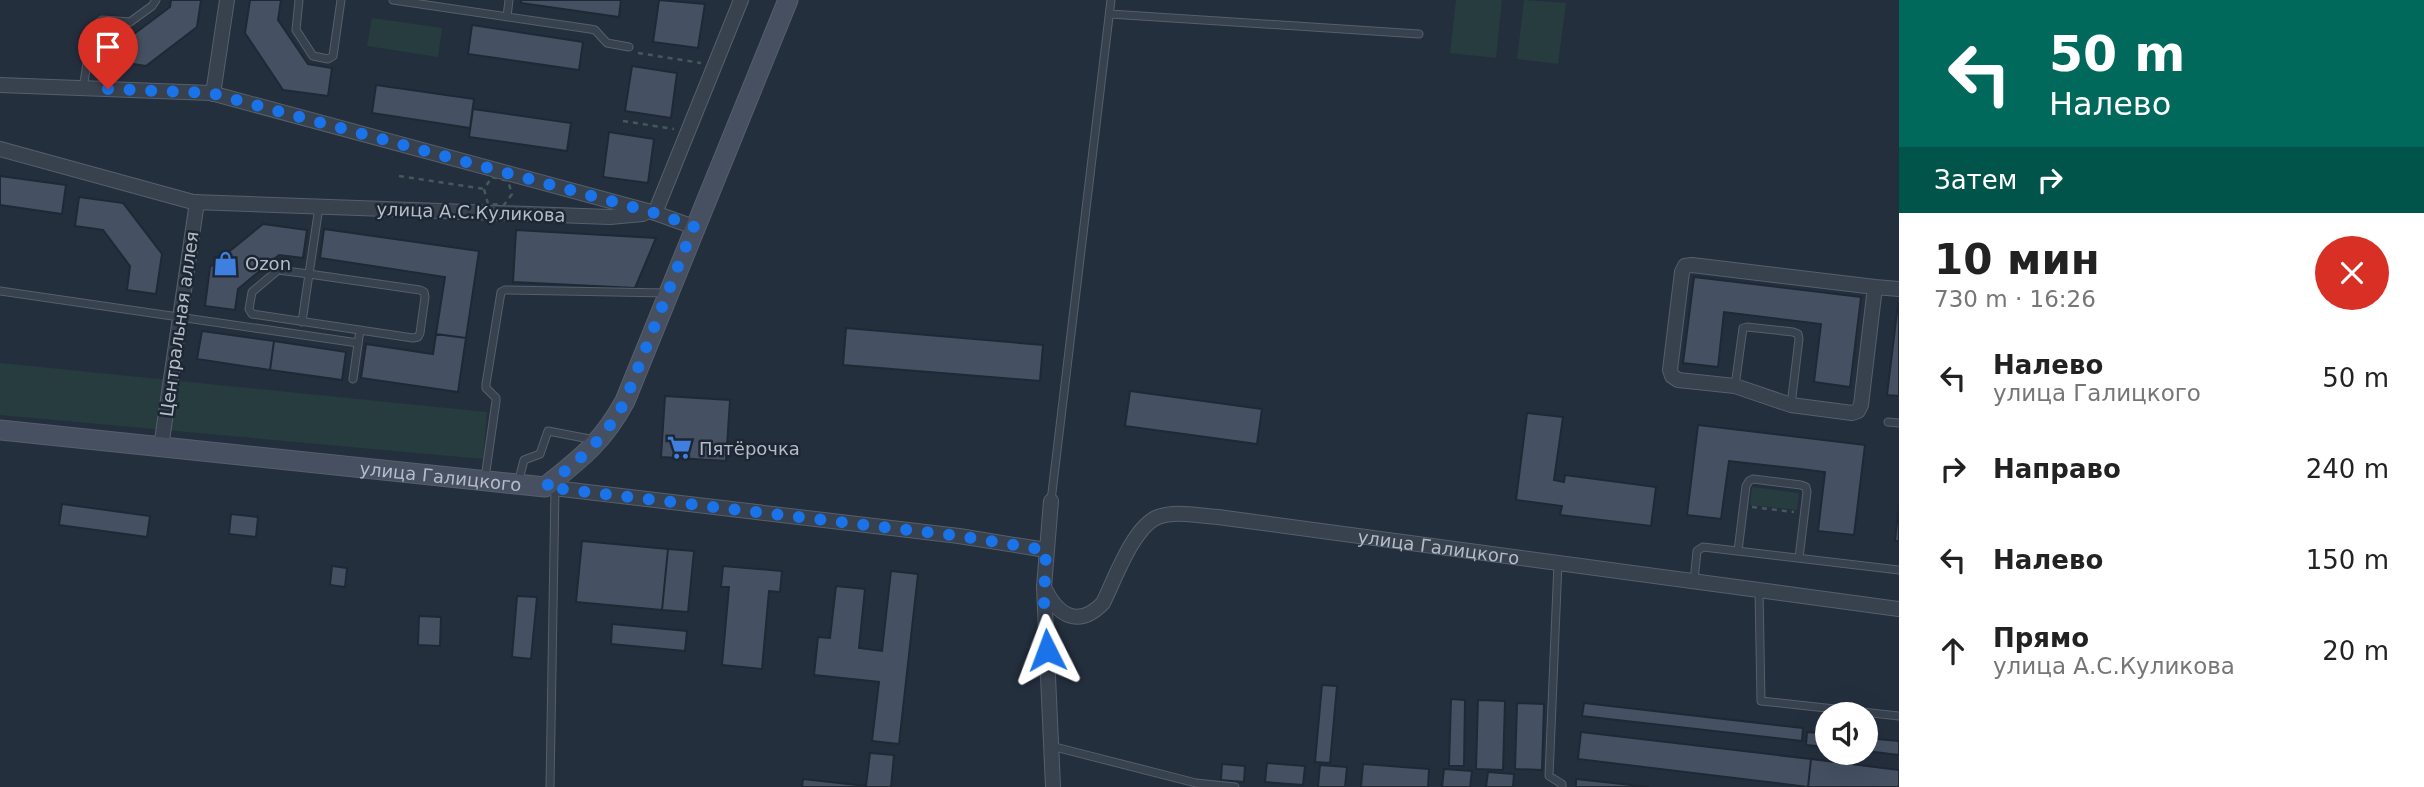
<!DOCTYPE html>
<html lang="ru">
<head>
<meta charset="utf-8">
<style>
  :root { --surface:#fff; --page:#f6f6f6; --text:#222; --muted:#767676 }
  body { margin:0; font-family:"DejaVu Sans",sans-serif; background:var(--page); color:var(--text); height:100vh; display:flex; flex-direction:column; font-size:26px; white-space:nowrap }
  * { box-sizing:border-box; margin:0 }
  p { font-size:23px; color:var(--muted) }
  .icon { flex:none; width:38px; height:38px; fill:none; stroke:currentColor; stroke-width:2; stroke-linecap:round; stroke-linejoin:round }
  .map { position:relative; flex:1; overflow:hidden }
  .sheet { display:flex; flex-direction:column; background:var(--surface); width:525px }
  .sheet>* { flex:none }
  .top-card { background:#00695c; color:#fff; overflow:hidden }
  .buttons { position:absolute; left:1815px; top:702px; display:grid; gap:14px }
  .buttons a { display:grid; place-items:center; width:63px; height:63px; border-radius:50%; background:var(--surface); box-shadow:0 7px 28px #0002; font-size:35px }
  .pin { position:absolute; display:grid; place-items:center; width:60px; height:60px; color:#fff; margin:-72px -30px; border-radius:50% 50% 50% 0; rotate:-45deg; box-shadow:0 0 7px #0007 }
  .pin .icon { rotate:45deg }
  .me { position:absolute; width:77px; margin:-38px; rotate:357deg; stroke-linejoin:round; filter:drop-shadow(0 0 5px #0008) }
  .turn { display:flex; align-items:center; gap:24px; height:147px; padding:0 35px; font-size:32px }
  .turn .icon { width:91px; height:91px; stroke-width:2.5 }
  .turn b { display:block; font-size:49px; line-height:60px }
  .then { display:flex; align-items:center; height:66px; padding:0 35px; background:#0003; gap:14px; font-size:26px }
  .round { display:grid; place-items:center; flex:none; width:74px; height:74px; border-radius:37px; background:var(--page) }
  .head { display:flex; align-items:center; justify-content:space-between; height:119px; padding:0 35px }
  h1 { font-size:42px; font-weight:600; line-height:52px }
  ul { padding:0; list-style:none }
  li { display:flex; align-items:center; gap:21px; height:91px; padding:0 35px }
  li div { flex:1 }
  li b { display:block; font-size:26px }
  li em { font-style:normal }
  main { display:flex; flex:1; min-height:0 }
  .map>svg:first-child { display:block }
</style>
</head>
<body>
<main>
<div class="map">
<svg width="1899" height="787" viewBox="0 0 1899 787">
  <rect width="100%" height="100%" fill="#242f3e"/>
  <path fill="#263c3f" d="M1456,0h46l-6,58 -46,-5z
    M1524,0l42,3 -8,61 -41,-5z
    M372,18l70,10 -4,29 -71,-11z
    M0,363l487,49 -4,47 -483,-44z
    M1752,487l47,6 -2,17 -47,-5z"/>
  <path fill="#455162" stroke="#1f2835" stroke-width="2" d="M171,0h30l-4,27 -51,39 -45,-7 4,-29 29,4 36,-27z
    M250,0h31l-3,20 30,44 24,4 -4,28 -45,-6 -38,-57z
    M521,0h100l-2,17 -98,-14z
    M659,0l46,4 -7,44 -45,-6z
    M472,25l111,17 -4,28 -111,-16z
    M632,66l45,7 -6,45 -46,-7z
    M376,85l98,14 -4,29 -98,-15z
    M473,109l98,14 -4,28 -98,-14z
    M609,132l45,7 -6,44 -45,-6z
    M0,176l66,9 -4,29 -62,-9z
    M79,197l44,6 39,51 -6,40 -29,-4 3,-24 -27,-36 -28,-4z
    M263,224l44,6 -4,28 -24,-3 -41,34 -3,21 -30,-4 5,-39z
    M324,229l155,22 -13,87 -30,-4 9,-57 -125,-19z
    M516,230l140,8 -21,50 -122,-6z
    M1694,277l167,20 -11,90 -36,-5 7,-58 -97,-12 -6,55 -35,-4z
    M1898,304l1,1v91l-12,-1z
    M846,328l197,17 -3,36 -197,-16z
    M202,331l72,10 -4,29 -73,-11z
    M436,334l30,4 -8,54 -97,-14 5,-34 67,10z
    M274,341l72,11 -4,28 -72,-10z
    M1130,391l132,18 -5,35 -132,-18z
    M665,396l65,4 -4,61 -65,-4z
    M1527,413l36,4 -9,63 10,2 1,-7 91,12 -5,39 -91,-11 2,-9 -46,-6z
    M1698,425l167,20 -11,90 -36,-4 7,-59 -24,-3 -72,-8 -8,58 -34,-4z
    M62,504l88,12 -3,21 -88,-12z
    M1899,504v37h-4z
    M231,514l27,3 -2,20 -27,-3z
    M582,541l86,8 -6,61 -86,-8z
    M668,549l26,2 -6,61 -26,-2z
    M332,566l15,2 -2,19 -15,-2z
    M723,566l59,5 -2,21 -11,-1 -7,78 -40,-4 7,-78h-8z
    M891,571l27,3 -19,170 -27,-3 7,-59 -65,-7 4,-38 12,1 6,-52 29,3 -6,59 23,3z
    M517,596l20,1 -6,62 -19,-2z
    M419,616l22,1 -1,29 -22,-1z
    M612,624l75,7 -2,20 -74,-7z
    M1322,685l15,1 -7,77 -15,-1z
    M1451,699l14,1 -1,66h-15z
    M1478,700l27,1 -2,69 -27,-1z
    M1517,703l27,1 -2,66 -27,-1z
    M1584,703l219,25 -1,13 -220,-25z
    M1581,732l230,27 -3,28 -230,-28z
    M1807,732l20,2v13l-21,-2z
    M1866,738l33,3v14l-33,-4z
    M870,753l24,2 -3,32h-89l1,-8 63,7z
    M1811,759l88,11v17h-91z
    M1267,763l38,3 -2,19 -38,-3z
    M1222,764l23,2 -1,16 -23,-2z
    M1363,764l66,5 -1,18h-67z
    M1320,765l27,2 -2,20h-27z
    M1444,769l28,2 -2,16h-28z
    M1488,772l26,2 -1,13h-27z
    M1576,779l74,8h-74z"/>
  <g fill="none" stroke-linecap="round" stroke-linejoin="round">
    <defs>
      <path id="lane" d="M299,0l-3,30 17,26 15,3 5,-3 8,-56
        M393,0l197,29 5,1 12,13 22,4
        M1110,14l309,20
        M507,17l2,-17
        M83,88l10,-61 9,-7 28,2 22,-16 4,-6
        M0,291l358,52
        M302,322l7,-48 -31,-4 -26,22 -3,17 3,5 161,24 5,-1 2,-4 5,-36 -1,-5 -4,-2 -111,-16 10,-67
        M353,379l7,-49
        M1735,386l8,-58 4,-1 46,5 5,2 1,5 -8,66
        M1888,422l11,1
        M485,478l11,-77v-3l-10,-10v-4l15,-92 4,-2 162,3
        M518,483l6,-23 16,-6 8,-23 47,9
        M1051,501l60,-501
        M1738,551l8,-65 3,-5 4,-2 48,6 5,2 1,5 -8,66
        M1558,563l-9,213 13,8v3
        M1694,581l3,-30 6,-4 196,23
        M1759,590l2,111 138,15
        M1051,746l145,37 39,4
        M550,787l5,-298"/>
      <g id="street">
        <path d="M0,85l211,8 444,120"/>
        <path d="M213,94l14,-94"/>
        <path d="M0,149l193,53 417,15 33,-3"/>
        <path d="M694,227l-39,-14 86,-213"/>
        <path d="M1875,287l-14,118 -3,6 -6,2 -61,-8 -56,-19 -57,-6 -6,-4 -2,-6 12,-98 3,-6 7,-1 183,22 24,2"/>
        <path d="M161,447l36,-245"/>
        <path d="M545,487l414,49 87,14"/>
        <path d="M1051,501l-7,86 9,200"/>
        <path id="s1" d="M1044,587c13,28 34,42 59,16 12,-24 30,-76 55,-86 18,-7 41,-1 60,0l681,92"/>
      </g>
      <g id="secondary">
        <path id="s2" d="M0,430l545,57c35,-28 58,-45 80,-86l163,-401"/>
      </g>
    </defs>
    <use href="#lane" stroke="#565f6c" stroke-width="9"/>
    <use href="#street" stroke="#565f6c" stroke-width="16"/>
    <use href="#secondary" stroke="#565f6c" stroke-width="21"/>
    <path stroke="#44595c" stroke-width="2.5" stroke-dasharray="5 5" stroke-linecap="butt" d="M638,53l63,10
      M623,121l51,8
      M399,176l85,13
      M492,177l16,4 4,13 -8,11 -16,-1 -4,-15z
      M1752,507l42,5"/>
    <use href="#lane" stroke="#38414e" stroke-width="7"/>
    <use href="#street" stroke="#38414e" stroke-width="14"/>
    <use href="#secondary" stroke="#465061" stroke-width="19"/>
  </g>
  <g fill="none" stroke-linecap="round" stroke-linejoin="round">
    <path stroke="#1a73e8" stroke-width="12" stroke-dasharray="0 21.6" d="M108,89l103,4 444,120 39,13 -69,175c-22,41 -45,58 -80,86l414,49 87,14 -2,51 3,49"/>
  </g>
  <defs>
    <symbol id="shop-bare" viewBox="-9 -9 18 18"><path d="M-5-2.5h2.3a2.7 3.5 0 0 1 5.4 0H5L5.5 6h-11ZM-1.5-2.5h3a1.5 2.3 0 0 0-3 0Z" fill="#3f7fe0" stroke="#1d2633" stroke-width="2.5" paint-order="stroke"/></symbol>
    <symbol id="supermarket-bare" viewBox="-9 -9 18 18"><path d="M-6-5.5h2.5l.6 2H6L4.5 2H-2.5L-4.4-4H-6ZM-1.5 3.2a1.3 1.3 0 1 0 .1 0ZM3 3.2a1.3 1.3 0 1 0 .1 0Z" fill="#3f7fe0" stroke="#1d2633" stroke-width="2.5" paint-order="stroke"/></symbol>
  </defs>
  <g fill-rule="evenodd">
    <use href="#shop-bare" x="208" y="246" width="35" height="35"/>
    <use href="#supermarket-bare" x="662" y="430" width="35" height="35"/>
  </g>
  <g text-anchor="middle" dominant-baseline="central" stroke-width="5" stroke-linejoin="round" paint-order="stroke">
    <g font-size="18" fill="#b4bcc9" stroke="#1d2633">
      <text transform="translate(471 212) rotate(2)">улица А.С.Куликова</text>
      <text transform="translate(179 324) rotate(-82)">Центральная аллея</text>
      <text stroke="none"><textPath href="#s2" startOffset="443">улица Галицкого</textPath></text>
      <text stroke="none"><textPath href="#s1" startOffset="464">улица Галицкого</textPath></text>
    </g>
    <g font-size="18" fill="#b4bcc9" stroke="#1d2633" text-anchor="start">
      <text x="245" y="263">Ozon</text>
      <text x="699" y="448">Пятёрочка</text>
    </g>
  </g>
</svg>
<div class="buttons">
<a><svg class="icon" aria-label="sound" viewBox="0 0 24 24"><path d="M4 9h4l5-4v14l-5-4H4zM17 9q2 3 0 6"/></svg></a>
</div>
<div class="pin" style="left:108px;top:89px;background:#d93025"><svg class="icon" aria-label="arrive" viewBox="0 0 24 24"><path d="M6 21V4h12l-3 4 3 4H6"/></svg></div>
<svg class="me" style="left:1047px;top:650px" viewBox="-20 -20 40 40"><path d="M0-17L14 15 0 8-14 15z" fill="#1a73e8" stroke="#fff" stroke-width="4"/></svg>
</div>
<section class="sheet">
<div class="top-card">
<div class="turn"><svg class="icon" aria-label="left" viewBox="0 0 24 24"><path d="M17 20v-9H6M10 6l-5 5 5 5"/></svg><div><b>50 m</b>Налево</div></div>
<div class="then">Затем<svg class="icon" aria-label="right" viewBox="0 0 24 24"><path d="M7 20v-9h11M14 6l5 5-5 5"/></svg></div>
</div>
<div class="head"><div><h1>10 мин</h1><p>730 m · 16:26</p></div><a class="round" style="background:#d93025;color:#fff"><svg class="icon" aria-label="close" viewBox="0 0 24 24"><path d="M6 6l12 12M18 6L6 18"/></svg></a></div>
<ul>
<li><svg class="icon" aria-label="left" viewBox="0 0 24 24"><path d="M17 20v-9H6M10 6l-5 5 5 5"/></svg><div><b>Налево</b><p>улица Галицкого</p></div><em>50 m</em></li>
<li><svg class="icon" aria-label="right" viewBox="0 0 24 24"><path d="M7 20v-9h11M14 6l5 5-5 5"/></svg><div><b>Направо</b></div><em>240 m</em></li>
<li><svg class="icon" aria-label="left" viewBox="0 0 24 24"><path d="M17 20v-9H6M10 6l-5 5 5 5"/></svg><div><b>Налево</b></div><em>150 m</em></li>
<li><svg class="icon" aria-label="ahead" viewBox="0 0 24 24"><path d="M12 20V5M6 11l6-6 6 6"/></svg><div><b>Прямо</b><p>улица А.С.Куликова</p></div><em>20 m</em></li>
</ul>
</section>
</main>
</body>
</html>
